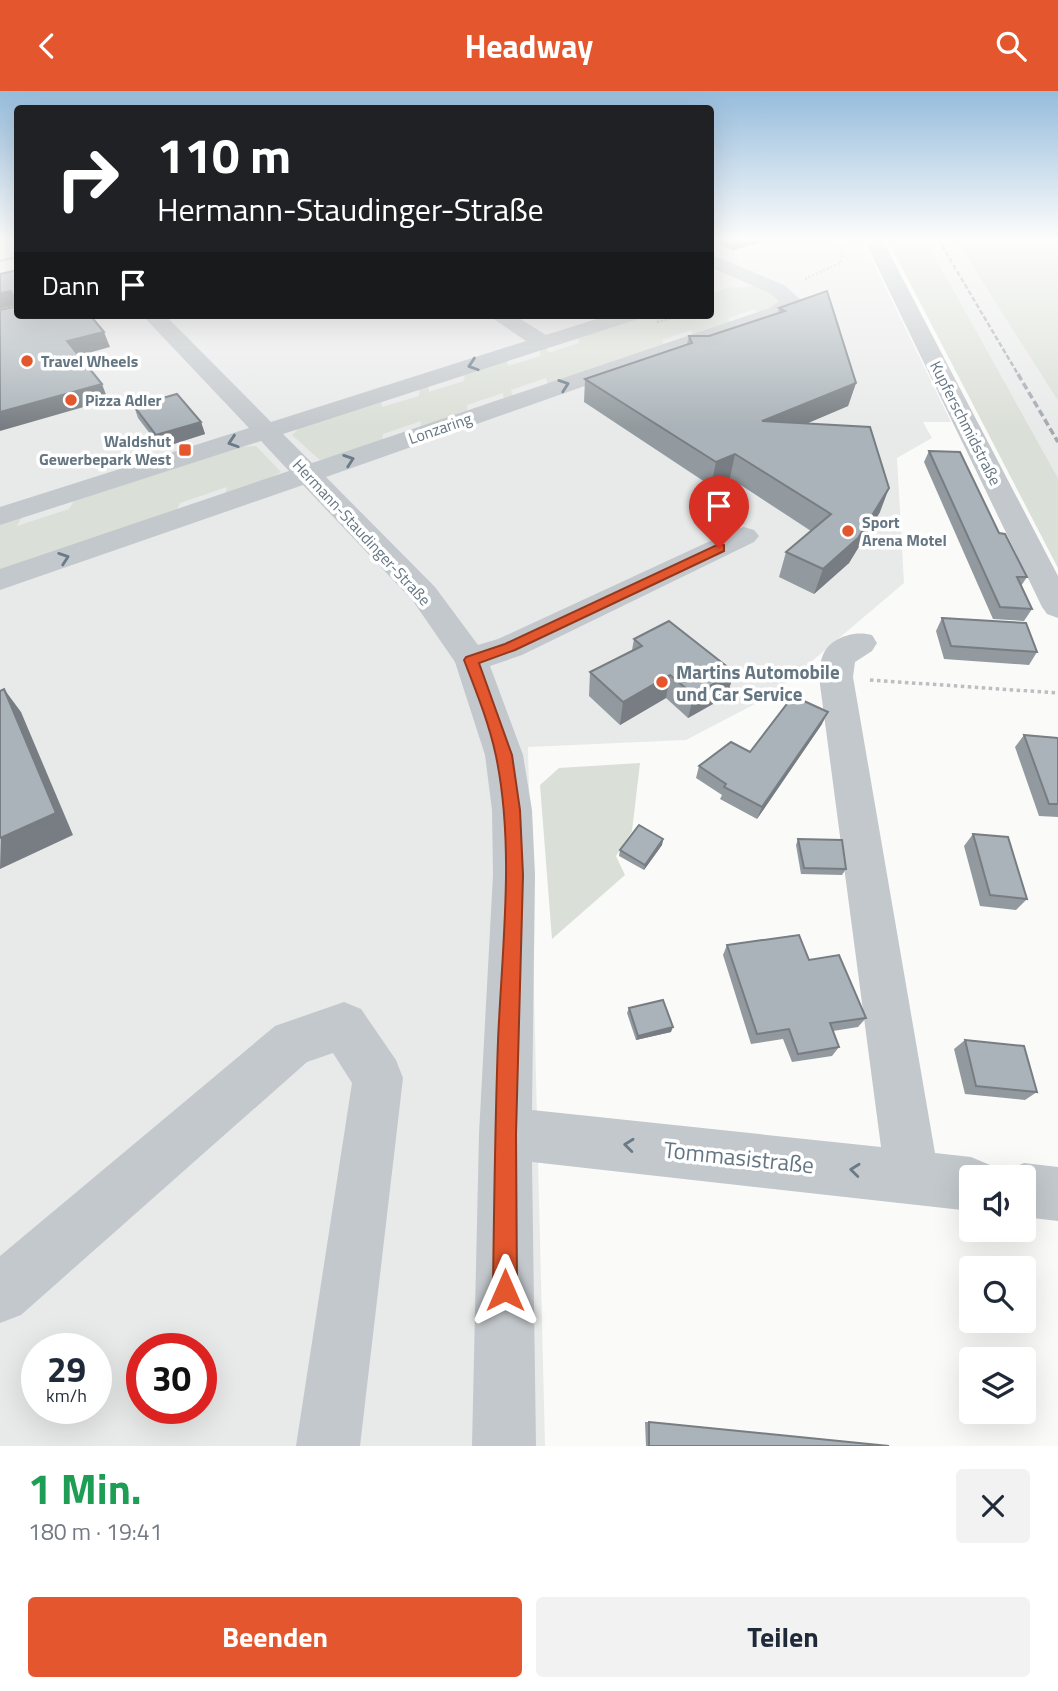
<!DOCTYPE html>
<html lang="de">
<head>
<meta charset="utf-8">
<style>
  :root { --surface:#fff; --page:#f2f2f3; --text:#1f2937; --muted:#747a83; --accent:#e4572e }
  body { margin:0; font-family:"Titillium Web",sans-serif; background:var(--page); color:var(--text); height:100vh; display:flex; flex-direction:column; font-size:26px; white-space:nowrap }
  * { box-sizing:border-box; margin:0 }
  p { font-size:23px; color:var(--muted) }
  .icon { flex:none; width:38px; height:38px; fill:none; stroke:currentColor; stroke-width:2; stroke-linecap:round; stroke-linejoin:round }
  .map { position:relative; height:1355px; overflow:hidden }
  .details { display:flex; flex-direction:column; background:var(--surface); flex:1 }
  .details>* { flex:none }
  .hud { position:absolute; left:14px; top:14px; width:700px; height:214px; border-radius:7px; box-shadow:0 7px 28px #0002; background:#202124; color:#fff; overflow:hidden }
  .buttons { position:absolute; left:959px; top:1074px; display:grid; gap:14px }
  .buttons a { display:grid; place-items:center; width:77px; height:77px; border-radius:7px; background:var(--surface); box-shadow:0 7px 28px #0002; font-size:35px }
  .speed { position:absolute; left:21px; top:1242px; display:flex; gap:14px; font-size:35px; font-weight:700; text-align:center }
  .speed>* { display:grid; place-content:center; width:91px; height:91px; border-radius:50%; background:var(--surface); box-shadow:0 7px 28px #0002; line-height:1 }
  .speed small { font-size:18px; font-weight:400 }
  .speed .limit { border:10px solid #d22; background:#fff; color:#111 }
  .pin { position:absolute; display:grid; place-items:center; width:60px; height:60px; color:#fff; margin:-72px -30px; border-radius:50% 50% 50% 0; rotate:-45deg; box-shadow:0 0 7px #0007 }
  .pin .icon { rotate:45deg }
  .me { position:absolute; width:77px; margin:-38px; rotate:0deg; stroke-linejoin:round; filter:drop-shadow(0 0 5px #0008) }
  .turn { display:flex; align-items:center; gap:24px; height:147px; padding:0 28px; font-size:32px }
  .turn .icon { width:91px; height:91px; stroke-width:2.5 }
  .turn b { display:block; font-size:49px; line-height:60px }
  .then { display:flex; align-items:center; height:66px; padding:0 28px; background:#0003; gap:14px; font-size:26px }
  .round { display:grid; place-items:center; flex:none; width:74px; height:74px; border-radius:7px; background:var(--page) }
  .head { display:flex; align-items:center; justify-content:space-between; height:119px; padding:0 28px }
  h1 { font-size:42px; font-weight:700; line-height:52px; color:#1e9e55 }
  .cta { display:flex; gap:14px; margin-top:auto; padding:14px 28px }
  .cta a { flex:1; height:80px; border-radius:7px; background:var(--accent); color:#fff; font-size:28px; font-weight:700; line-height:80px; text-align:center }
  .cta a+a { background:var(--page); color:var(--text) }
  header { display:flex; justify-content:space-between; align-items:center; height:91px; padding:0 28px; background:var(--accent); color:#fff; font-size:32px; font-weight:700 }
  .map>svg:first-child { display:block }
</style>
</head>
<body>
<header><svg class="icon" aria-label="back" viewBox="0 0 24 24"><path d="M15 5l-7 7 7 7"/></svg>Headway<svg class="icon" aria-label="search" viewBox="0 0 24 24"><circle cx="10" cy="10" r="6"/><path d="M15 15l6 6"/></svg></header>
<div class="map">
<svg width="1058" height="1355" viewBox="0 0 1058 1355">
  <rect width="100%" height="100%" fill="#fafaf8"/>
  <path fill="#e8e9e9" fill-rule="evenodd" d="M711,148h151l89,183h-28l9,16 -35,20 7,125 -132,112 -86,45 -158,7 17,699h-545v-1165l17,-4 1,38h692zM37,1258h59v60h-59zM142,1258h59v60h-59z
    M925,148h30l103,162v77z"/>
  <path fill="#dadfd7" d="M887,148h38l133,239v90z
    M955,148h103v162z
    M754,195l14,3 13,8 -1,9 -23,9 -2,-6 -27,9 3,7 -37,13 -3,-8 -29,10 3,7 -117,41 -2,-10 -35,12 2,9 -9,3 -1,-9 -36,12 1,9 -48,18 1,-11 -38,13 -2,11 -61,15 -28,-25 9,-9 80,-27 1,8 37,-11 1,-10 8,-2 1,8 35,-11 1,-9 41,-13 2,7 32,-10v-8l6,-2 2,7 31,-10 -1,-8 64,-20h11l1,4 13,-4h43l1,-21 17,-6z
    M256,355l25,26 -25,14 -33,14 4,-13 -47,16 -7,14 -173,59v-56l24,-7 -7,13 52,-17 8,-13 160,-49z
    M640,672l-8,68 -16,25 9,19 -73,64 -12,-154 19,-17z"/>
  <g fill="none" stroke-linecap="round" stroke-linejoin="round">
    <defs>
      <path id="major" d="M18,167v12l-18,4v-12z"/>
    </defs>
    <use href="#major" stroke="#b5babe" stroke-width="4"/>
    <path stroke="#bbbfc2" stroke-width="2.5" stroke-dasharray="2 2" stroke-linecap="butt" d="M1056,148l2,4
      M805,188l35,-16 3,-9 -6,-15
      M657,231l25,-7"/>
    <path stroke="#bbbfc2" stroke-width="3.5" stroke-dasharray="3.5 3.5" stroke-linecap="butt" d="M870,589l188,13"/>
    <path fill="#c3c8cc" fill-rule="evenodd" d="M864,148h18l176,337v42l-11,-4 -5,-7z
      M710,163l74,31 18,16 -18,15 -458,161 109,110 43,58 20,-6 236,-109 10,-3 10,3 5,6 -5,6 -232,113 -32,11 33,89 9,55 3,65 -3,235 349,37 -62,-470c1,-7 1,-16 4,-22 7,-18 33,-25 49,-20l5,8 -5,8 -17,11 -2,15 82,476 36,4 19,8 6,13h-25v33l-439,-49 4,284h-64l7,-312 14,-259 -1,-65 -7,-55 -30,-93 -42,-61 -110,-116 -303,105v-21l289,-98 -28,-30 -261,84v-18l249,-79 -107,-113h23l106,107 255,-81 -38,-26h26l32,20 63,-20h33l-4,4 -355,115 29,29 458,-155 9,-7 -9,-8 -60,-26z
      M344,911l17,7 35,51 7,18 -43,368h-64l56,-363 -19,-30 -26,9 -286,253 -21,8v-67l275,-230z
      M1024,1072l34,4v54l-34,-4v-39h-22l3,-7z"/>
    <use href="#major" fill="#fff" fill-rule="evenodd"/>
    <path stroke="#a2aab0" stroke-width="2.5" stroke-dasharray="5 2.5" stroke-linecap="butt" d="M938,148l81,137"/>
    <path stroke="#a2aab0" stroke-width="3.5" stroke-dasharray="7 3.5" stroke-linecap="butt" d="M1018,283l40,68"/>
  </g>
  <path fill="#929a9f" d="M710,148h62l-39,11 -23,-9z
    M827,200l29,92 -8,23 -41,17 73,89 -31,51 -35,31 -35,-17 7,-25 25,-21 -81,-53 -19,8 -127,-84 1,-23 102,-35 2,-8h20l69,-23 1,-5z
    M134,315l67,16 4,12 -44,14 -23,-30z
    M929,360l70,82 28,44 -6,9 11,23 -8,12 -31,-2 -69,-157z
    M942,527l95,34 -8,13 -85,-6 -8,-28z
    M634,548l100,33 -7,24 -39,22 -22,-20 -46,27 -31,-29 1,-24 42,-22z
    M822,633l-65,95 -37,-20 2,-4 -26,-17 3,-12 51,-14z
    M1024,644l34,3v79l-19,-1 -24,-69z
    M973,743l54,65 -11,11 -36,-4 -16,-60z
    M663,748l-1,6 -18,25 -25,-14 1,-6z
    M798,748l48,30 -4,6 -41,-1 -5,-29z
    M727,854l82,15 57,58 -8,9 -25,4 6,16 -7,9 -40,6 -9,-23 -32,5 -28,-89z
    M629,917l42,24 -35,8 -9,-27z
    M965,949l72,52 -12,8 -60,-6 -11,-45z
    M645,1331h4l240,24h-243z"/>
  <path fill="#777d82" d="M735,148h37l-39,11z
    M11,200l6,14 -17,4v-16z
    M104,241l6,15 -36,10 -7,-16z
    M856,292l-8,23 -91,39 5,-24z
    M102,293l6,16 -108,31v-19z
    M201,331l4,12 -44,14 -5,-13z
    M735,363l-5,24 -19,8 5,-24z
    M889,397l-9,24 -31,51 -35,31 9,-25z
    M734,581l-7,24 -39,22 6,-23z
    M670,584l-4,23 -46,27 3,-23z
    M4,598l17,23 52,123 -73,34z
    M828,621l-6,12 -65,95 5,-12z
    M663,748l-1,6 -18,25 1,-5z
    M673,936l-2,5 -35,8 2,-4z"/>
  <path fill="#aab3b9" stroke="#777d82" stroke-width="2" d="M18,179v28l-4,-1 -3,-6 -11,2v-19z
    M827,200l29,92 -94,38 108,6 19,61 -31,50 -35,31 -37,-17 45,-38 -96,-60 -19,8 -131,-83 107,-36 -3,-7h20l76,-25 -6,-3z
    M18,215v9h72l14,17 -37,9 35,43 -102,28v-102z
    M177,303l24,28 -45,13 -22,-29z
    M929,360l31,1 39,81 6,1 22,43h-10l15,32 -32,-2z
    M942,527l84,5 11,29 -86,-6z
    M669,530l65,51 -40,23 -24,-20 -47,27 -33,-30 52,-26 -8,-7z
    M4,598l52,124 -56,25v-147z
    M793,605l35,16 -66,95 -38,-20 2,-3 -27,-18 32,-24 19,10z
    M1024,644l34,3v66h-9z
    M639,734l24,14 -18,26 -25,-15z
    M973,743l35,3 19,62 -37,-4z
    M798,748l44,1 4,29 -42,-1z
    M799,844l10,25 30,-5 27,63 -36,5 9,24 -41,7 -9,-25 -32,5 -30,-89z
    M663,909l10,27 -35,9 -9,-28z
    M965,949l59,6 13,46 -61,-6z
    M649,1331l240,24h-240z"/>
  <defs><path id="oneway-chevron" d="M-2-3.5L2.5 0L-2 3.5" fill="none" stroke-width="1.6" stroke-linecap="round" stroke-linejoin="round" transform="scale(1.75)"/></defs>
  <g stroke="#6a7a87">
    <use href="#oneway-chevron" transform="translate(473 274) rotate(162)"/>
    <use href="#oneway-chevron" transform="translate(564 294) rotate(-19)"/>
    <use href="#oneway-chevron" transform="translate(233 351) rotate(162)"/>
    <use href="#oneway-chevron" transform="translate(349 369) rotate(-19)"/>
    <use href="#oneway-chevron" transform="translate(64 467) rotate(-19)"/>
    <use href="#oneway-chevron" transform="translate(629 1054) rotate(-174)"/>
    <use href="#oneway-chevron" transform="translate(855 1079) rotate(-174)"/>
  </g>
  <linearGradient id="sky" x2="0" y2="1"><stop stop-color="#96bcdc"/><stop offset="0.44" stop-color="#fdfdfc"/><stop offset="1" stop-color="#fdfdfc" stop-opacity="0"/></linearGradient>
  <rect width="1058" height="337" fill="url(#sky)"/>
  <path fill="#e4572e" stroke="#94391e" stroke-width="2" d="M719,453l5,1v6l-209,99 -36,13 33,92 8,55 3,65 -7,259 1,156 -4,8 -8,4 -9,-4 -3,-8c1,-83 2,-166 5,-249 4,-94 17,-193 -2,-285 -7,-33 -20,-65 -32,-96l2,-3 39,-13z"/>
  <g fill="#e4572e" stroke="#fff" stroke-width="2.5">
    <circle cx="27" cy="270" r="7"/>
    <circle cx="71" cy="309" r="7"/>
    <rect x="178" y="352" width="14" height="14" rx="3.5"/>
    <circle cx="848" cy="440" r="7"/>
    <circle cx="662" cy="591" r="7"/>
  </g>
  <g text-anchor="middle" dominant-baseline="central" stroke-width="7" stroke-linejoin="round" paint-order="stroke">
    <g font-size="16" font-weight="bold" fill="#657683" stroke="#fff" text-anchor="start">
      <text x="41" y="270">Travel Wheels</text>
      <text x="85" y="309">Pizza Adler</text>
      <text x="171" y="350" text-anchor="end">Waldshut<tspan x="171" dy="18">Gewerbepark West</tspan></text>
      <text x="862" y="431">Sport<tspan x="862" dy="18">Arena Motel</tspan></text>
    </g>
    <g font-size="16" fill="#657683" stroke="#fff">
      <text transform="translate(966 332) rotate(63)">Kupferschmidstraße</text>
      <text transform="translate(440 337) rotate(-19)">Lonzaring</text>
      <text transform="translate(362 441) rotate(47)">Hermann-Staudinger-Straße</text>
    </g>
    <g font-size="19" font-weight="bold" fill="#657683" stroke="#fff" text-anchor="start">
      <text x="676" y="580">Martins Automobile<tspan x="676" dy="22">und Car Service</tspan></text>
    </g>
    <g font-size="23" fill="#657683" stroke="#fff">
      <text transform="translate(739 1066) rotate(6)">Tommasistraße</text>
    </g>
  </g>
</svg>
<div class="buttons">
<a><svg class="icon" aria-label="sound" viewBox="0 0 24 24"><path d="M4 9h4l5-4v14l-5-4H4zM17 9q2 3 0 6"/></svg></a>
<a><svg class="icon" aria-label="search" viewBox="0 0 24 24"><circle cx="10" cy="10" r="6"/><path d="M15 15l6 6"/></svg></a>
<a><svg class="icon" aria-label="layers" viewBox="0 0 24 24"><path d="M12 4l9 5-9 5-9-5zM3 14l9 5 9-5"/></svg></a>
</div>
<div class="speed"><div>29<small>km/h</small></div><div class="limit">30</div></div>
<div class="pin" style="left:719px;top:457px;background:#d93025"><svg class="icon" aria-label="arrive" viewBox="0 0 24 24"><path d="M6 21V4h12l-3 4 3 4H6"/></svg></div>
<svg class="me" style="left:505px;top:1199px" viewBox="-20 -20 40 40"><path d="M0-17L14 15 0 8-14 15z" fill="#e4572e" stroke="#fff" stroke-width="4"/></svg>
<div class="hud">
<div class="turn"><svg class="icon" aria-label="right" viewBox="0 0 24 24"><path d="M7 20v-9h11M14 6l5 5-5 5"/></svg><div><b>110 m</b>Hermann-Staudinger-Straße</div></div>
<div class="then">Dann<svg class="icon" aria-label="arrive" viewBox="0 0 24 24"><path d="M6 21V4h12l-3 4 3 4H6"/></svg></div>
</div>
</div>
<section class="details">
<div class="head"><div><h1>1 Min.</h1><p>180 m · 19:41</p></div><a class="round"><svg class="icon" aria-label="close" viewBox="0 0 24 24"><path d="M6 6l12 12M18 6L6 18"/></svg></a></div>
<div class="cta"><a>Beenden</a><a>Teilen</a></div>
</section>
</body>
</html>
